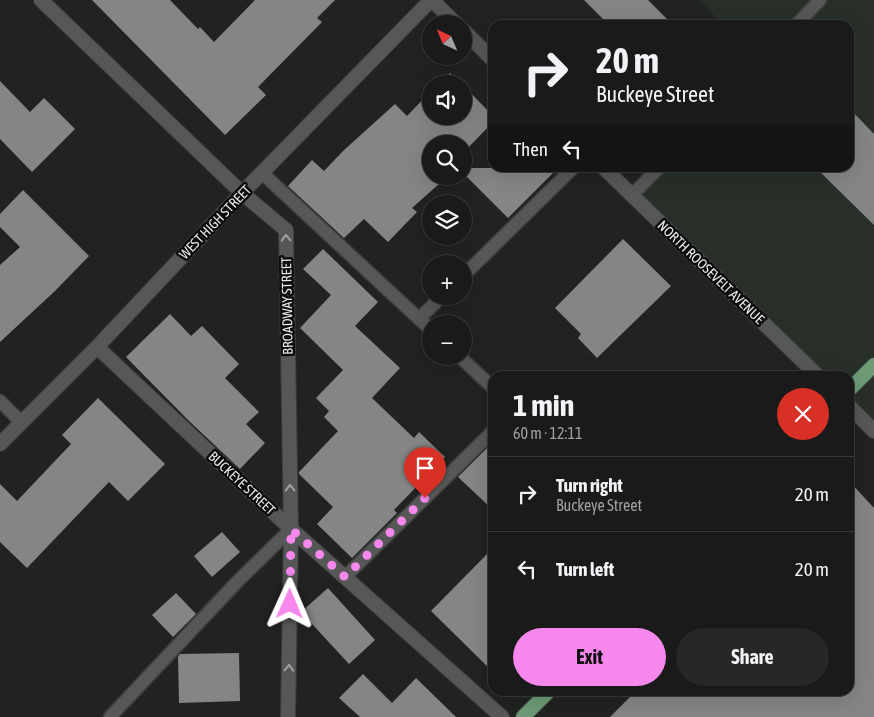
<!DOCTYPE html>
<html lang="en">
<head>
<meta charset="utf-8">
<style>
  :root { --surface:#191a19; --page:#262726; --text:#f1f3f6; --muted:#9fa1a2; --line:#373838; --accent:#f688ed }
  body { margin:0; font-family:"Asap Condensed",sans-serif; background:var(--page); color:var(--text); height:100vh; display:flex; flex-direction:column; font-size:19px; white-space:nowrap }
  * { box-sizing:border-box; margin:0 }
  p { font-size:16px; color:var(--muted) }
  .icon { flex:none; width:28px; height:28px; fill:none; stroke:currentColor; stroke-width:2; stroke-linecap:round; stroke-linejoin:round }
  .map { position:relative; flex:1; overflow:hidden }
  .drawer { position:absolute; left:488px; top:371px; width:366px; height:325px; display:flex; flex-direction:column; background:var(--surface); border-radius:15px; box-shadow:0 5px 20px #0002,0 0 0 1px var(--line) }
  .drawer>* { flex:none }
  .banner { position:absolute; left:488px; top:20px; width:366px; height:152px; border-radius:15px; box-shadow:0 5px 20px #0002,0 0 0 1px var(--line); background:#191a19; color:var(--text); overflow:hidden }
  .needle { width:32px; rotate:316deg }
  .tools { position:absolute; left:422px; top:15px; display:grid; gap:10px }
  .tools a { display:grid; place-items:center; width:50px; height:50px; border-radius:50%; background:var(--surface); box-shadow:0 5px 20px #0002,0 0 0 1px var(--line); font-size:25px }
  .pin { position:absolute; display:grid; place-items:center; width:42px; height:42px; color:#fff; margin:-51px -21px; border-radius:50% 50% 50% 0; rotate:-45deg; box-shadow:0 0 5px #0007 }
  .pin .icon { rotate:45deg }
  .me { position:absolute; width:55px; margin:-28px; rotate:1deg; stroke-linejoin:round; filter:drop-shadow(0 0 4px #0008) }
  .turn { display:flex; align-items:center; gap:18px; height:105px; padding:0 25px; font-size:22px }
  .turn .icon { width:65px; height:65px; stroke-width:2.5 }
  .turn b { display:block; font-size:35px; line-height:42px }
  .then { display:flex; align-items:center; height:48px; padding:0 25px; background:#0003; gap:10px; font-size:19px }
  .round { display:grid; place-items:center; flex:none; width:52px; height:52px; border-radius:26px; background:var(--page) }
  .summary { display:flex; align-items:center; justify-content:space-between; height:85px; padding:0 25px }
  h1 { font-size:30px; font-weight:700; line-height:38px }
  .primary-button { display:flex; gap:10px; margin-top:auto; padding:10px 25px }
  .primary-button a { flex:1; height:58px; border-radius:30px; background:var(--accent); color:#111; font-size:20px; font-weight:700; line-height:58px; text-align:center }
  .primary-button a+a { background:var(--page); color:var(--text) }
  ul { padding:0; list-style:none }
  li { display:flex; align-items:center; gap:15px; height:75px; padding:0 25px; border-top:1px solid var(--line) }
  li div { flex:1 }
  li b { display:block; font-size:19px }
  li em { font-style:normal }
  .map>svg:first-child { display:block }
</style>
</head>
<body>
<div class="map">
<svg width="874" height="717" viewBox="0 0 874 717">
  <rect width="100%" height="100%" fill="#212321"/>
  <path fill="#282f29" d="M699,0h175v431l-25,-25v-30h-31l-186,-181 27,-27h190v-143h-126z"/>
  <path fill="#838684" d="M92,0h78l28,29 2,-2 14,15 41,-42h80l-18,18 5,4 -64,65 8,8 -41,40z
    M584,0h64l25,25h-64z
    M450,73l11,11h-22z
    M0,81l30,31 14,-14 31,31 -43,43 -32,-33z
    M464,86l28,29v8l-28,29v-8h-33v32h17l-36,32 5,4 -29,30 -24,-23 -20,19 -56,-52 24,-26 12,11 19,-20 52,-47 12,12 24,-25v25h33z
    M849,108l25,26v91l-58,-57h33z
    M464,168h94l-50,50 -44,-44z
    M23,190l66,66 -34,35 -55,51v-77l20,-18 -20,-20v-13z
    M623,239l48,47 -74,72 -19,-20 3,-4 -26,-26z
    M323,249l55,53 -23,24 45,42 -28,30 42,40 5,-6 26,25 -51,53 3,3 -45,45 -35,-34 16,-17 -34,-33v-2l39,-41 -14,-14 5,-6 -13,-13 27,-28 -43,-42 31,-33 -28,-26z
    M170,314l21,22 11,-10 37,38 -14,14 34,34 -13,12 19,19 -25,26 -52,-49 -62,-63z
    M98,398l67,66 -37,37 -19,-19 -82,86 -27,-26v-58l17,17 54,-57 -9,-9z
    M492,443v66l-34,-32z
    M849,481l25,27v209h-264l26,-26h213z
    M222,532l18,20 -28,25 -18,-21z
    M492,549v122l-61,-60z
    M328,588l47,52 -26,24 -48,-52z
    M176,593l20,21 -23,23 -21,-22z
    M239,653l1,48 -61,2 -1,-46 2,-3z
    M363,674l29,29 24,-25 40,39h-96l-21,-19z"/>
  <g fill="none" stroke-linecap="round" stroke-linejoin="round">
    <defs>
      <path id="service" d="M796,25l24,-25
        M262,173l169,157
        M632,195l27,-27
        M464,275l109,-107
        M419,319l23,-23
        M459,356l33,31
        M0,401l21,21
        M345,577l147,-145
        M110,717l127,-135 54,-53"/>
      <path id="minor" d="M41,0l201,193 44,37 5,299 -3,188
        M432,0l24,24
        M464,31l28,28
        M604,168l214,208
        M97,347l194,182 211,188
        M849,406l25,25
        M0,444l97,-97 145,-154 189,-193"/>
      <path id="primary" d="M849,390l25,-25
        M523,717l26,-26"/>
    </defs>
    <use href="#service" stroke="#3b3e3c" stroke-width="15"/>
    <use href="#minor" stroke="#3b3e3c" stroke-width="16"/>
    <use href="#primary" stroke="#3b3e3c" stroke-width="16"/>
    <use href="#service" stroke="#555856" stroke-width="12"/>
    <use href="#minor" stroke="#555856" stroke-width="14"/>
    <use href="#primary" stroke="#6c9b76" stroke-width="14"/>
  </g>
  <defs><path id="oneway-chevron" d="M-2-3.5L2.5 0L-2 3.5" fill="none" stroke-width="1.6" stroke-linecap="round" stroke-linejoin="round" transform="scale(1.25)"/></defs>
  <g stroke="#9fa2a0">
    <use href="#oneway-chevron" transform="translate(286 238) rotate(-92)"/>
    <use href="#oneway-chevron" transform="translate(290 488) rotate(-91)"/>
    <use href="#oneway-chevron" transform="translate(289 668) rotate(-89)"/>
  </g>
  <g fill="none" stroke-linecap="round" stroke-linejoin="round">
    <path stroke="#f688ed" stroke-width="9" stroke-dasharray="0 16.2" d="M290,604l1,-75 54,48 80,-79"/>
  </g>
  <g text-anchor="middle" dominant-baseline="central" stroke-width="5" stroke-linejoin="round" paint-order="stroke">
    <g font-size="14" fill="#e9ebe9" stroke="#0b0c0b">
      <text transform="translate(215 222) rotate(-46)">WEST HIGH STREET</text>
      <text transform="translate(711 272) rotate(44)">NORTH ROOSEVELT AVENUE</text>
      <text transform="translate(287 306) rotate(-91)">BROADWAY STREET</text>
      <text transform="translate(242 483) rotate(43)">BUCKEYE STREET</text>
    </g>
  </g>
</svg>
<div class="tools">
<a><svg class="needle" viewBox="-14 -14 28 28"><path d="M0-13l5 13h-10z" fill="#e53935"/><path d="M0 13l5-13h-10z" fill="#9fa1a2"/></svg></a>
<a><svg class="icon" aria-label="sound" viewBox="0 0 24 24"><path d="M4 9h4l5-4v14l-5-4H4zM17 9q2 3 0 6"/></svg></a>
<a><svg class="icon" aria-label="search" viewBox="0 0 24 24"><circle cx="10" cy="10" r="6"/><path d="M15 15l6 6"/></svg></a>
<a><svg class="icon" aria-label="layers" viewBox="0 0 24 24"><path d="M12 4l9 5-9 5-9-5zM3 14l9 5 9-5"/></svg></a>
<a>+</a>
<a>−</a>
</div>
<div class="pin" style="left:425px;top:498px;background:#d93025"><svg class="icon" aria-label="arrive" viewBox="0 0 24 24"><path d="M6 21V4h12l-3 4 3 4H6"/></svg></div>
<svg class="me" style="left:290px;top:604px" viewBox="-20 -20 40 40"><path d="M0-17L14 15 0 8-14 15z" fill="#f688ed" stroke="#fff" stroke-width="4"/></svg>
<div class="banner">
<div class="turn"><svg class="icon" aria-label="right" viewBox="0 0 24 24"><path d="M7 20v-9h11M14 6l5 5-5 5"/></svg><div><b>20 m</b>Buckeye Street</div></div>
<div class="then">Then<svg class="icon" aria-label="left" viewBox="0 0 24 24"><path d="M17 20v-9H6M10 6l-5 5 5 5"/></svg></div>
</div>
<section class="drawer">
<div class="summary"><div><h1>1 min</h1><p>60 m · 12:11</p></div><a class="round" style="background:#d93025;color:#fff"><svg class="icon" aria-label="close" viewBox="0 0 24 24"><path d="M6 6l12 12M18 6L6 18"/></svg></a></div>
<ul>
<li><svg class="icon" aria-label="right" viewBox="0 0 24 24"><path d="M7 20v-9h11M14 6l5 5-5 5"/></svg><div><b>Turn right</b><p>Buckeye Street</p></div><em>20 m</em></li>
<li><svg class="icon" aria-label="left" viewBox="0 0 24 24"><path d="M17 20v-9H6M10 6l-5 5 5 5"/></svg><div><b>Turn left</b></div><em>20 m</em></li>
</ul>
<div class="primary-button"><a>Exit</a><a>Share</a></div>
</section>
</div>
</body>
</html>
